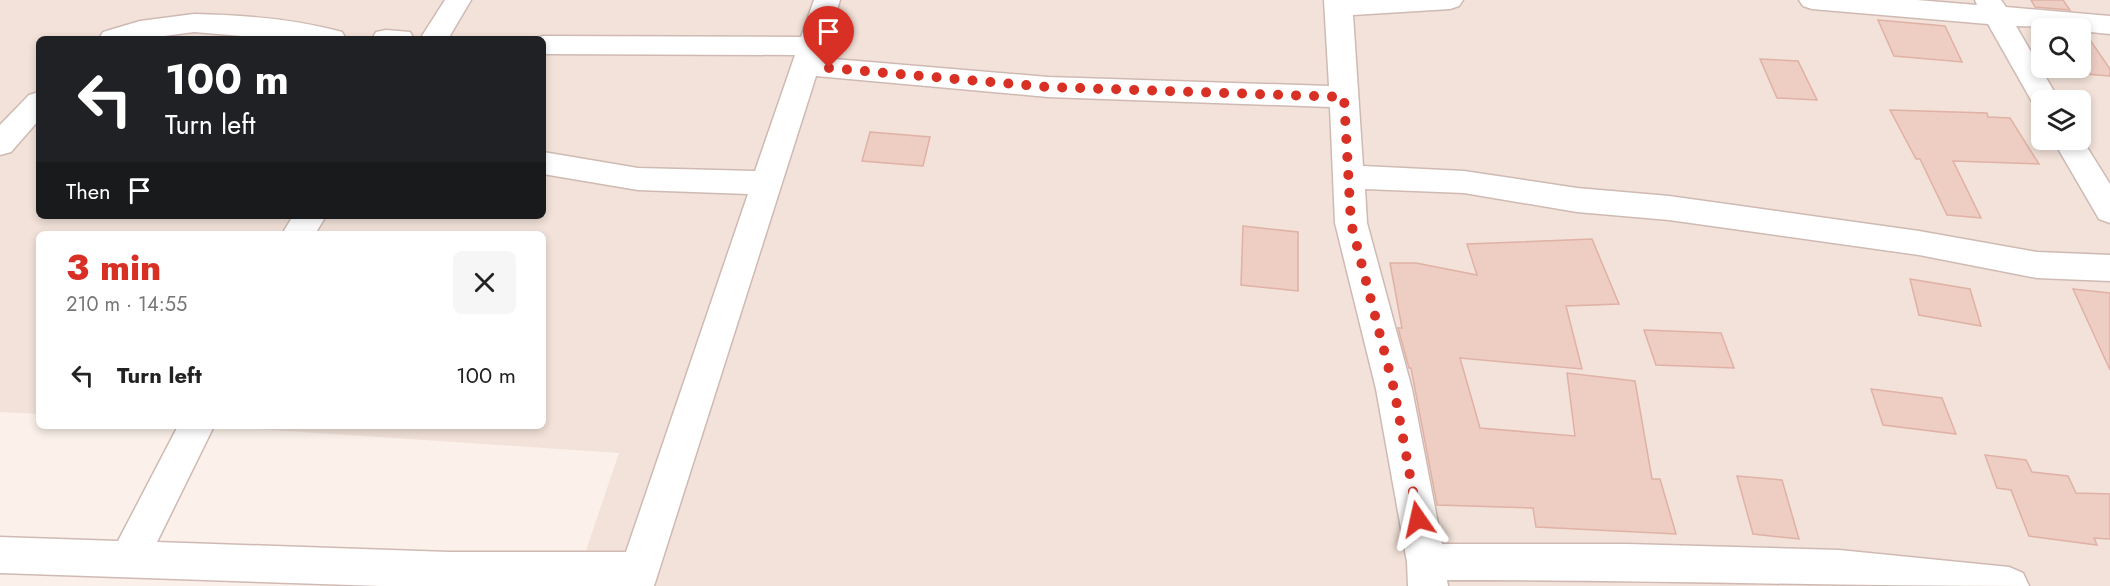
<!DOCTYPE html>
<html lang="en">
<head>
<meta charset="utf-8">
<style>
  :root { --surface:#fff; --page:#f6f6f6; --text:#222; --muted:#767676; --accent:#d93025 }
  body { margin:0; font-family:Jost,sans-serif; background:var(--page); color:var(--text); height:100vh; display:flex; flex-direction:column; font-size:22px; white-space:nowrap }
  * { box-sizing:border-box; margin:0 }
  p { font-size:20px; color:var(--muted) }
  .icon { flex:none; width:33px; height:33px; fill:none; stroke:currentColor; stroke-width:2; stroke-linecap:round; stroke-linejoin:round }
  .map { position:relative; flex:1; overflow:hidden }
  .side { position:absolute; left:36px; top:231px; width:510px; height:198px; display:flex; flex-direction:column; background:var(--surface); border-radius:9px; box-shadow:0 3px 9px #0003 }
  .side>* { flex:none }
  .guide { position:absolute; left:36px; top:36px; width:510px; height:183px; border-radius:9px; box-shadow:0 3px 9px #0003; background:#202124; color:#fff; overflow:hidden }
  .controls { position:absolute; left:2031px; top:18px; display:grid; gap:12px }
  .controls a { display:grid; place-items:center; width:60px; height:60px; border-radius:9px; background:var(--surface); box-shadow:0 3px 9px #0003; font-size:30px }
  .pin { position:absolute; display:grid; place-items:center; width:51px; height:51px; color:#fff; margin:-62px -26px; border-radius:50% 50% 50% 0; rotate:-45deg; box-shadow:0 0 6px #0007 }
  .pin .icon { rotate:45deg }
  .me { position:absolute; width:66px; margin:-33px; rotate:349deg; stroke-linejoin:round; filter:drop-shadow(0 0 4px #0008) }
  .turn { display:flex; align-items:center; gap:21px; height:126px; padding:0 30px; font-size:27px }
  .turn .icon { width:78px; height:78px; stroke-width:2.5 }
  .turn b { display:block; font-size:42px; line-height:51px }
  .then { display:flex; align-items:center; height:57px; padding:0 30px; background:#0003; gap:12px; font-size:22px }
  .round { display:grid; place-items:center; flex:none; width:63px; height:63px; border-radius:9px; background:var(--page) }
  .overview { display:flex; align-items:center; justify-content:space-between; height:102px; padding:0 30px }
  h1 { font-size:36px; font-weight:800; line-height:45px; color:var(--accent) }
  ul { padding:0; list-style:none }
  li { display:flex; align-items:center; gap:18px; height:84px; padding:0 30px }
  li div { flex:1 }
  li b { display:block; font-size:22px }
  li em { font-style:normal }
  .map>svg:first-child { display:block }
</style>
</head>
<body>
<div class="map">
<svg width="2110" height="586" viewBox="0 0 2110 586">
  <rect width="100%" height="100%" fill="#fbf1ea"/>
  <path fill="#f2e2d9" fill-rule="evenodd" d="M0,0h2110v586h-1536l45,-133 -405,-27h329v-192h-504v180l-39,-2zM2042,28h38v40h-38zM39,39h504v177h-504zM2042,100h38v40h-38z"/>
  <path fill="#eecdc3" stroke="#e0b1a5" stroke-width="1.5" d="M2031,0h32l7,10 -35,-3z
    M1878,20l67,6 17,36 -68,-6z
    M2080,33l6,1 24,35v7l-37,-3 -3,-5h10z
    M1760,59l38,2 19,39 -40,-2z
    M1890,110l97,3 1,4 22,1 29,46 -86,-3 28,57 -34,-3 -27,-56h-4z
    M870,132l60,5 -7,29 -61,-5z
    M1243,226l55,6v59l-57,-6z
    M1592,239l27,65 -53,2 16,63 -122,-11 20,70 95,8 -8,-63 68,8 17,98h8l16,55 -140,-7 -3,-19 -96,-3 -26,-137h-2l-11,-40h4l-12,-65h26l61,12 -10,-31z
    M1910,279l60,10 11,37 -62,-11z
    M2073,289l37,4v77z
    M1644,330l77,3 13,35 -78,-3z
    M1871,389l71,9 14,36 -73,-9z
    M1985,455l41,5 6,12 36,4 8,17 34,1v45l-16,-1 3,7 -68,-9 -18,-46 -14,-2z
    M1737,476l45,4 17,59 -46,-5z"/>
  <g fill="none" stroke-linecap="round" stroke-linejoin="round">
    <defs>
      <path id="street" d="M445,0h26l-23,39h-28z
        M814,0h26l-18,58 226,19 281,9 -5,-86h139l-4,6 -9,3 -97,6 10,151 101,5 113,17 92,8 250,35 118,21 73,3v26l-73,-3 -118,-23 -250,-35 -92,-8 -113,-19 -99,-4 2,34 45,166 30,155h185l212,6 170,17 14,6 6,13c-194,0 -388,-6 -582,-6l1,6h-40l-1,-24 -31,-173 -41,-166 -5,-116 -282,-10 -232,-21 -162,510h-273l-381,-13v-36l118,4 60,-115h36l-57,116 292,10h177l122,-358 -110,-4 -95,-16v-22l95,16 117,3 40,-116 -252,-1v-15h-10l10,-3 258,1z
        M1799,0h118l60,5 -2,-5h26l5,7 104,9v18l-30,-3v-3l-64,-2 43,74h-17v9l-7,-2 -47,-83 -176,-15 -9,-3z
        M194,14c49,1 101,5 148,18l4,7h-68l-84,-7 -52,7h-43l4,-7 37,-11z
        M386,30l24,2 4,7h-42l4,-7z
        M39,92v28l-28,32 -11,3v-30l29,-30z
        M2080,136l30,48v39l-11,-4 -46,-79h27z
        M293,216h33l-11,18h-33z"/>
    </defs>
    <use href="#street" stroke="#cfbab3" stroke-width="3"/>
    <use href="#street" fill="#fff" fill-rule="evenodd"/>
  </g>
  <g fill="none" stroke-linecap="round" stroke-linejoin="round">
    <path stroke="#d93025" stroke-width="10" stroke-dasharray="0 18" d="M829,68l219,19 296,10 7,126 43,166 24,130"/>
  </g>
</svg>
<div class="controls">
<a><svg class="icon" aria-label="search" viewBox="0 0 24 24"><circle cx="10" cy="10" r="6"/><path d="M15 15l6 6"/></svg></a>
<a><svg class="icon" aria-label="layers" viewBox="0 0 24 24"><path d="M12 4l9 5-9 5-9-5zM3 14l9 5 9-5"/></svg></a>
</div>
<div class="pin" style="left:829px;top:68px;background:#d93025"><svg class="icon" aria-label="arrive" viewBox="0 0 24 24"><path d="M6 21V4h12l-3 4 3 4H6"/></svg></div>
<svg class="me" style="left:1418px;top:519px" viewBox="-20 -20 40 40"><path d="M0-17L14 15 0 8-14 15z" fill="#d93025" stroke="#fff" stroke-width="4"/></svg>
<div class="guide">
<div class="turn"><svg class="icon" aria-label="left" viewBox="0 0 24 24"><path d="M17 20v-9H6M10 6l-5 5 5 5"/></svg><div><b>100 m</b>Turn left</div></div>
<div class="then">Then<svg class="icon" aria-label="arrive" viewBox="0 0 24 24"><path d="M6 21V4h12l-3 4 3 4H6"/></svg></div>
</div>
<section class="side">
<div class="overview"><div><h1>3 min</h1><p>210 m · 14:55</p></div><a class="round"><svg class="icon" aria-label="close" viewBox="0 0 24 24"><path d="M6 6l12 12M18 6L6 18"/></svg></a></div>
<ul>
<li><svg class="icon" aria-label="left" viewBox="0 0 24 24"><path d="M17 20v-9H6M10 6l-5 5 5 5"/></svg><div><b>Turn left</b></div><em>100 m</em></li>
</ul>
</section>
</div>
</body>
</html>
